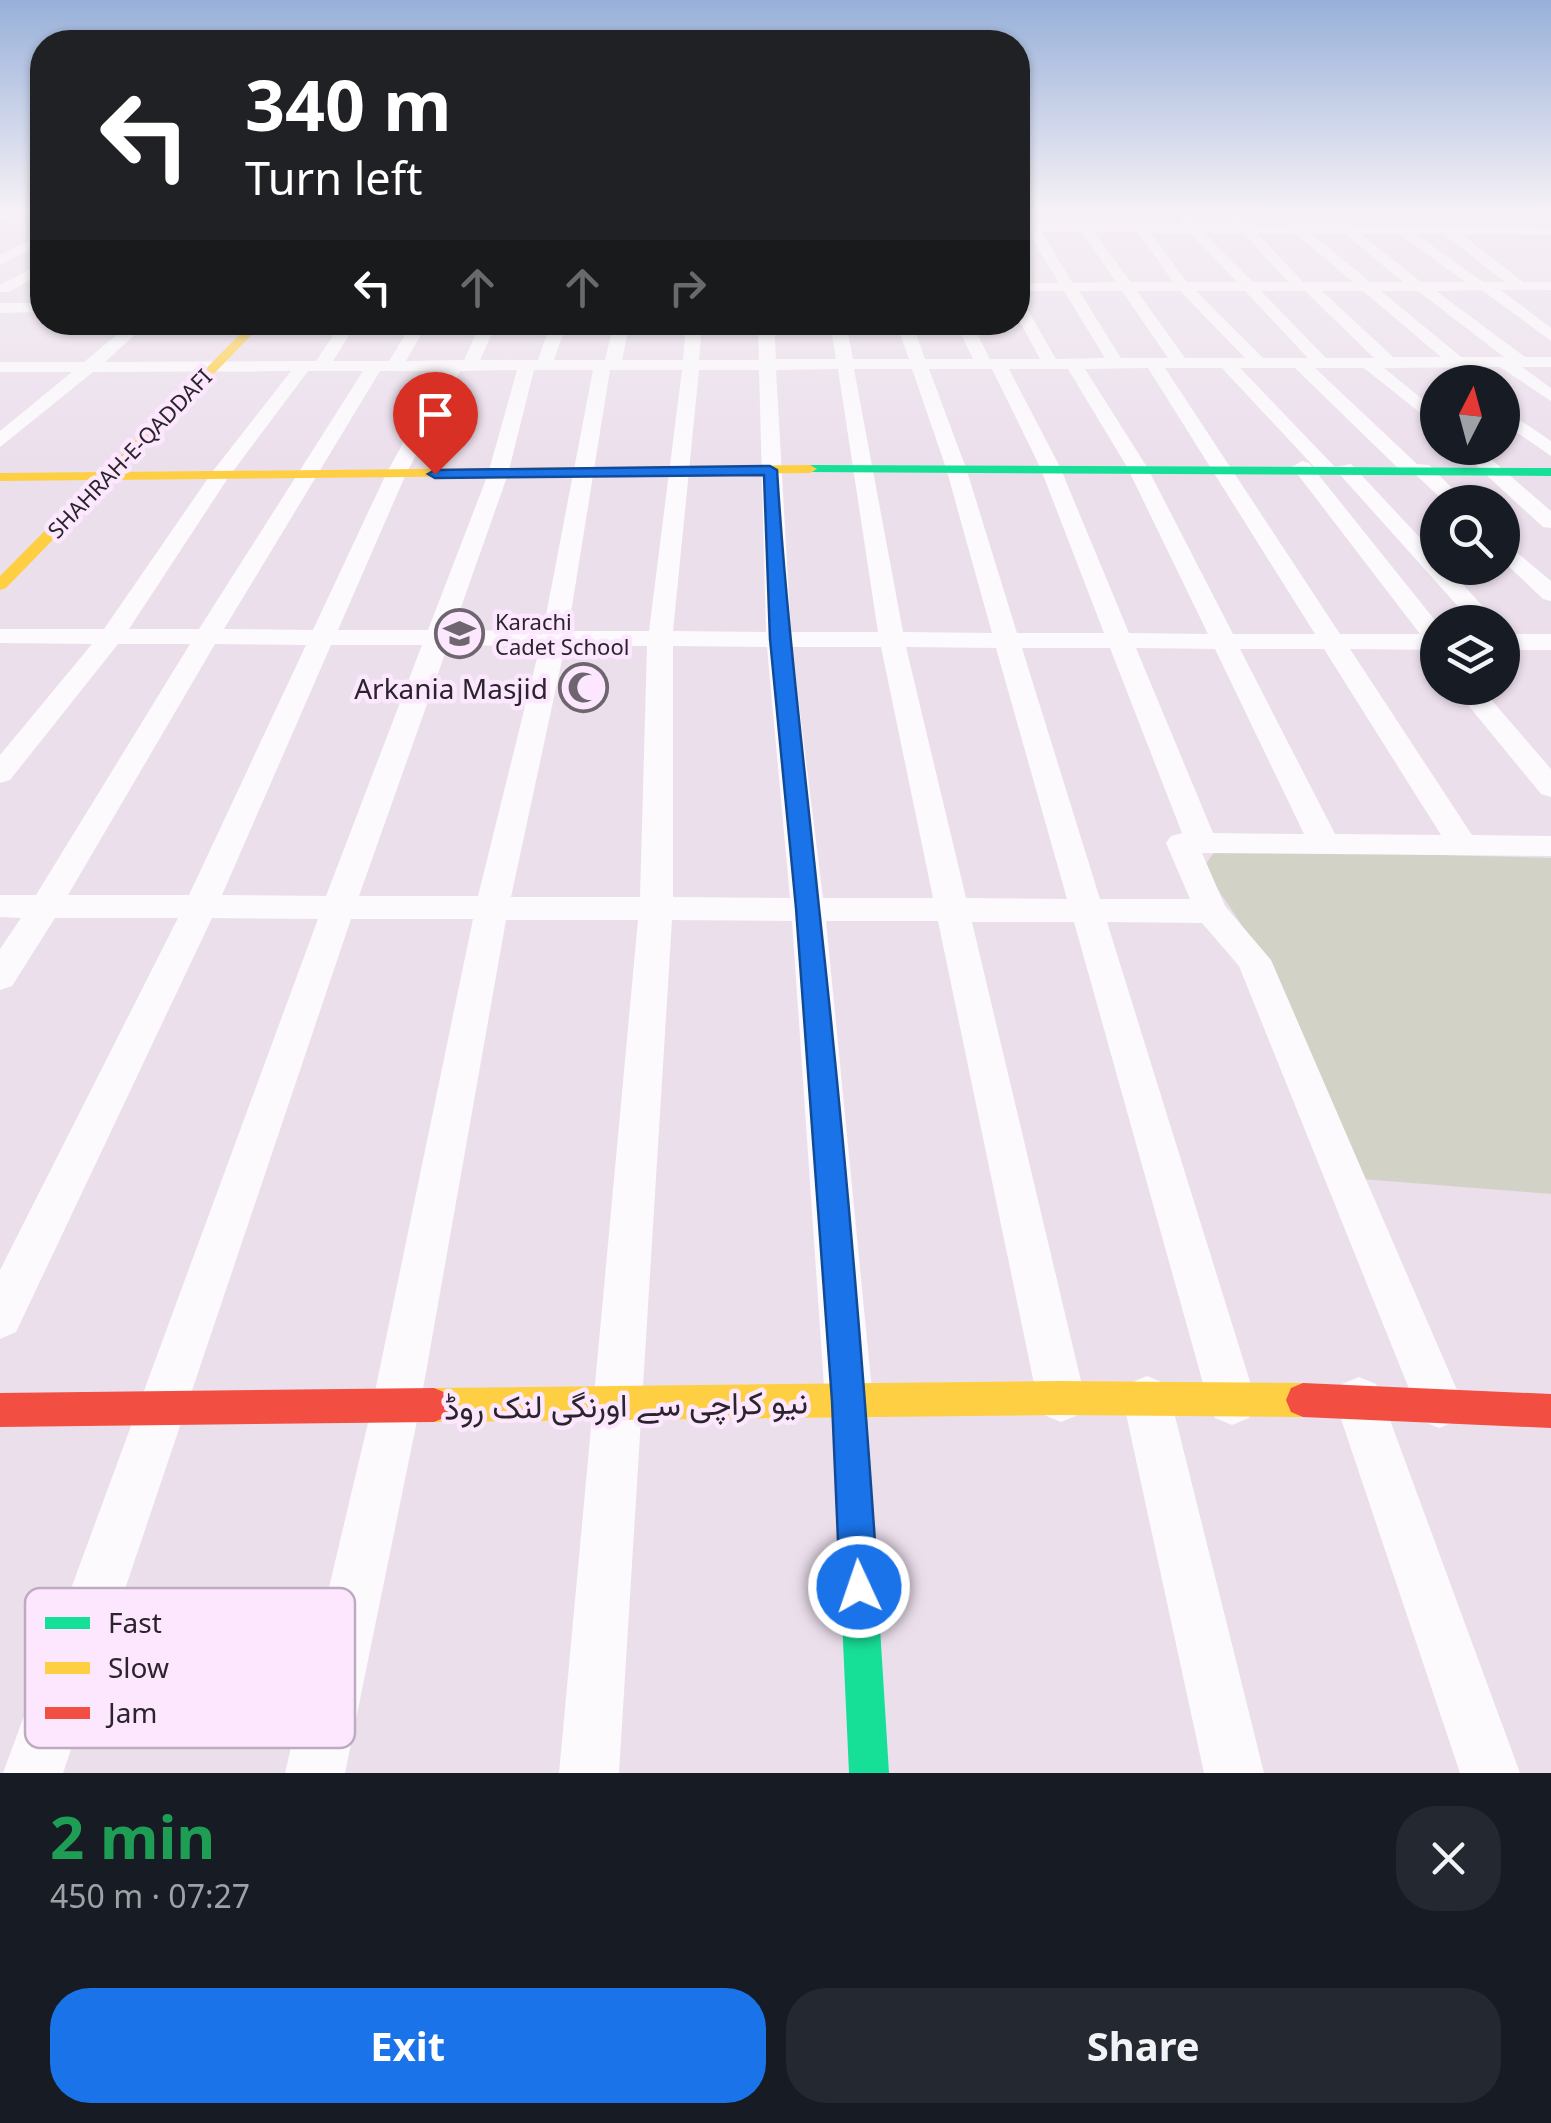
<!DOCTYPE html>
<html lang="en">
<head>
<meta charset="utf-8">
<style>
  :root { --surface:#171b24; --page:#242831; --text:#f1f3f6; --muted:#9ea1a6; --accent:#1a73e8 }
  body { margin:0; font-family:"Noto Sans",Vazirmatn,sans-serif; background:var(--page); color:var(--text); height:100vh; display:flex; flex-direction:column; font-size:38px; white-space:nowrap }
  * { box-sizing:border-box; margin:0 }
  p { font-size:32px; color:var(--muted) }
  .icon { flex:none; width:55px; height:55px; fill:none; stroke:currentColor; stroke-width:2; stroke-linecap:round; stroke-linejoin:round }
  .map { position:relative; height:1773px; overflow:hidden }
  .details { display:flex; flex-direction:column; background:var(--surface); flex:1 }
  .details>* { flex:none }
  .top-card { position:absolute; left:30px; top:30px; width:1000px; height:305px; border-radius:40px; box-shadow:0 2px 8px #0004; background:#202124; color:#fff; overflow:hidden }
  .needle { width:65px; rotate:6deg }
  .buttons { position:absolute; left:1420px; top:365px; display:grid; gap:20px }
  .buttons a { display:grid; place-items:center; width:100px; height:100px; border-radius:50%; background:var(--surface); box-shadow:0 2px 8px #0004; font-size:50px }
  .pin { position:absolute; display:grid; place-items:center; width:85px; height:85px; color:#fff; margin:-102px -42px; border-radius:50% 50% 50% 0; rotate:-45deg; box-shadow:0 0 10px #0007 }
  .pin .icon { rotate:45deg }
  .me { position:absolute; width:110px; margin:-55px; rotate:357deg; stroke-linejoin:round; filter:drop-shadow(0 0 8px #0008) }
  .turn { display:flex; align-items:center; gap:35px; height:210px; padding:0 50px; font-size:45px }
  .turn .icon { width:130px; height:130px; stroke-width:2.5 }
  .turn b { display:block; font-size:70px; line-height:85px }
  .lanes { display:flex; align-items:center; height:95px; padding:0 50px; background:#0003; justify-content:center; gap:50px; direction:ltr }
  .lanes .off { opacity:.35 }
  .round { display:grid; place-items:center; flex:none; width:105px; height:105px; border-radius:40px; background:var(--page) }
  .head { display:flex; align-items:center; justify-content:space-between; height:170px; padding:0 50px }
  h1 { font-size:60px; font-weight:700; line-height:75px; color:#1e9e55 }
  .button { display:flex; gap:20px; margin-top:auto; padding:20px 50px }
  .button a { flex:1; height:115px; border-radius:40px; background:var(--accent); color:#fff; font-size:40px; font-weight:700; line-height:115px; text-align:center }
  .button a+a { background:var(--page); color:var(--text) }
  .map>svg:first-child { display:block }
</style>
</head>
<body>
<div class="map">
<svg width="1551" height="1773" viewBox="0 0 1551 1773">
  <rect width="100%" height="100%" fill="#ebdfec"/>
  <path fill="#d2d3c6" d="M1217,849l334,9v336l-190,-15 -86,-204 -72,-108z"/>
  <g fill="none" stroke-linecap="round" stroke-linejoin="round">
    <path fill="#fcfafc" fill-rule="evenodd" d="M9,209h17l-26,12v-8z
      M1182,213l15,12h39l-5,-6 6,-4 13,10 37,1 5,-6c20,10 44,-2 60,6l199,1v8l-90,-1 62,48h28v8h-50l50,38v13l-69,-51 -46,1 89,66h26v10h-29l29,21v13l-51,-34 -116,1 54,44v15l-74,-59h-49l102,96 12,1 37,37h-21l-30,-28 -12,-1 -108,-105h-55l95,99 16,-3 87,93v11h10l49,54h-25l-138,-154 -16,3 -96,-103h-57l175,266h80l-128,-167 10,-6 7,2 129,161v26l-88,-1 122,186 79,1v20l-349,-3 23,53 46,54 192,444 -7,17 -17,7 -17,-7 -183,-455 -37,-43 -95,-1 149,479 -7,17 -17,7 -17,-7 -7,-17 -134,-479h-102l113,476 -7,17 -17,7 -17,-7 -7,-17 -99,-477h-112l47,480 -7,17 -17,7 -17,-7 -7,-17 -33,-480 -120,-1 -53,853h-60l79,-853h-132l-86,486 -75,367h-60l87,-367 101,-487h-122l-288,854h-60l315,-854 -106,-1 -196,414 -16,7v-69l178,-352h-123l-43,68 -12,4v-41l21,-31 -21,-1v-22h36l154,-251h-72l-108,136 -10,3v-28l92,-111 -92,-1v-14h104l109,-158 78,-100 -198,1 -93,75v-16l72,-59h-72v-10h84l48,-40h17l-44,40 211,-1 26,-39h15l-24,39h56l24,-39h15l-22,39 58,-1 17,-38h16l-17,38h58l13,-38h16l-13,38h51l9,-38h16l-8,38h61l3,-38h16l-3,38h60l-1,-38h16l2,37h60l-6,-37h16l7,37h56l-13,-37h16l13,37h48l-18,-37h16l19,37h50l-22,-41v-17l7,4 31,54 49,-1 -41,-67h-46v-8h41l-31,-51h-10v-8l165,1 -7,-8zM1041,232h41l34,50 -43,1zM1094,232h44l35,50h-42zM1151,233h39l47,49h-50zM1204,233h39l45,49h-35zM1257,233h38l58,49h-50zM1311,233l34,1 58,48h-33zM1361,234h38l66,48h-44zM1416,234h28l61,48h-22zM1079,291h43l46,67h-47zM1137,291h43l65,67h-60zM1196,291h49l63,67h-45zM1261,291h44l69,67h-48zM1322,291h41l78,66h-48zM1381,291h37l86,66h-43zM1148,368l167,266h-82l-86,-167 -62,-98zM838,369l40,263h-87l-15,-262zM854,369h58l34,99 46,165 -89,-1zM929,369h63l48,98 64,166h-87l-51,-165zM1009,369h59l59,98 81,167 -79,-1 -69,-166zM517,370l-29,104 -60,156h-90l68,-156 54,-103zM534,370h59l-50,261 -90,-1 55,-156zM610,370h72l-33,261h-81zM699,370h60l7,262 -93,-1zM308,371h55l-164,258h-70l99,-151zM380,371h63l-57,103 -73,156 -89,-1zM215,644l91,1 -117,250h-121zM331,645h91l-96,251 -104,-1zM448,645l92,1 -62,250h-119zM565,646h82l-7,251h-129zM673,646l94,1 23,251 -117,-1zM792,647h89l52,251h-110zM906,647l90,1 71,251 -101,-1zM1022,648h88l72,185 -11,3 -5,7 24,56h-90zM1136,648l79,1 89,185 -91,-1zM1240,649h84l117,186 -106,-1z
      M42,234v9l-42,22v-10z
      M42,263v10l-33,19h-9v-7z
      M0,303h42v9l-42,1z
      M1502,408l49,33v15l-49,-34z
      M1457,448h21l73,63v17l-8,-1z
      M1502,540l49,41v20l-8,-2 -41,-39z
      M1502,634h49v16h-49z
      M1454,688h27l70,81v28l-10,-3z
      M1147,1376l17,7 7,17 93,373h-60l-81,-373 7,-17z
      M1359,1377l17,7 7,17 137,372h-60l-125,-372 7,-17z"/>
    <path fill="#16e098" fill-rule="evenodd" d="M810,465l741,3v8l-746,-4v-6z
      M849,1384l12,5 5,12 23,372h-40l-17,-372 5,-12z"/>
    <path fill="#ffcf43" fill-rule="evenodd" d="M252,322h12l-145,150 691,-7 7,4 -7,4 -699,7 -105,108 -6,2v-14l95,-96 -95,1v-8l104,-1z
      M1061,1381l242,2 12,5 5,12 -5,12 -12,5 -242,-2 -627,7 -12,-5 -5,-12 5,-12 12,-5z"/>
    <path fill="#f24e42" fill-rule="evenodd" d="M1303,1383l248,11v34l-248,-11 -12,-5 -5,-12 5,-12z
      M434,1388l12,5 5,12 -5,12 -12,5 -434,5v-34z"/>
  </g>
  <linearGradient id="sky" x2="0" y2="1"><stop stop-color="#98b0d9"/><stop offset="0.46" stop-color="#f6f1f6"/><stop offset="1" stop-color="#f6f1f6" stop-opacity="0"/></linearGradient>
  <rect width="1551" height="457" fill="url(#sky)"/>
  <path fill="#1a73e8" stroke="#114b97" stroke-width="2.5" d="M770,466l7,4c9,147 27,291 42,438 25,225 44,452 59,679l-5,13 -14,6 -13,-6 -6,-13 -8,-186 -36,-493 -26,-269 -6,-164 -329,3 -7,-4 7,-4z"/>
  <defs>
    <symbol id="school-ring" viewBox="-11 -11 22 22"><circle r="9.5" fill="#fce7ff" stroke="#6e656f" stroke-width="1.5"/><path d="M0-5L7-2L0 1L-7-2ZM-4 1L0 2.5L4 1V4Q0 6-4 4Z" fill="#6e656f"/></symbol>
    <symbol id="mosque-ring" viewBox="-11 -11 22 22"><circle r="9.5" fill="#fce7ff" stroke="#6e656f" stroke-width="1.5"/><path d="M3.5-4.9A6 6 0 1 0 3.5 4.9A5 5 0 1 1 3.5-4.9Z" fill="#6e656f"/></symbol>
  </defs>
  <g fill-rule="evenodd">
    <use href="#school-ring" x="432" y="606" width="55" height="55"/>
    <use href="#mosque-ring" x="556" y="660" width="55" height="55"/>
  </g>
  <g text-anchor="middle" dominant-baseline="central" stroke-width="9" stroke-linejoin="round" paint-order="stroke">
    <g font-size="22" fill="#2b242c" stroke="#fce7ff">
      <text transform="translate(129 453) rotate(-46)">SHAHRAH-E-QADDAFI</text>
    </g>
    <g font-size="22" fill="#2b242c" stroke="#fce7ff" text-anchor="start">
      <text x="495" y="621">Karachi<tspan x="495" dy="25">Cadet School</tspan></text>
    </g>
    <g font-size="28" fill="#2b242c" stroke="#fce7ff" text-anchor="end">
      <text x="548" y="688">Arkania Masjid</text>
    </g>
    <g font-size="32" fill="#2b242c" stroke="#fce7ff">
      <text transform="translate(626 1404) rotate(-1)">نیو کراچی سے اورنگی لنک روڈ</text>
    </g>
  </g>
  <rect x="25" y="1588" width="330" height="160" rx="15" fill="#fce7ff" stroke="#bdacc0" stroke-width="2.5"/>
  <rect x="45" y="1617" width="45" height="12" fill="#16e098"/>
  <rect x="45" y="1662" width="45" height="12" fill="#ffcf43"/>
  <rect x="45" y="1707" width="45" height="12" fill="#f24e42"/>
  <g font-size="28" fill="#2b242c">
    <text x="108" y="1633">Fast</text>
    <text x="108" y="1678">Slow</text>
    <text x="108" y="1723">Jam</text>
  </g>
</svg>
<div class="buttons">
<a><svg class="needle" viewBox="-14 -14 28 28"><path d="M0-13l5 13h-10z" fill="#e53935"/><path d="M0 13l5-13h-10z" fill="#9ea1a6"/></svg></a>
<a><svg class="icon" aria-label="search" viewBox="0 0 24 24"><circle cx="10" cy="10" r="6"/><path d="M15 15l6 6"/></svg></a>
<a><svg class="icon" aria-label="layers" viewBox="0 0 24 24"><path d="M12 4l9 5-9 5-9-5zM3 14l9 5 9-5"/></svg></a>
</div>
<div class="pin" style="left:435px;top:474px;background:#d93025"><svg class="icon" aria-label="arrive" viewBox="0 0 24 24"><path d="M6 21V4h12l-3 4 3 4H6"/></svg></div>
<svg class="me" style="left:859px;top:1587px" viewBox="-20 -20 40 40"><circle r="17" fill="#1a73e8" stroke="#fff" stroke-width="3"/><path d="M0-11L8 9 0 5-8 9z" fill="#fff"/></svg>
<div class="top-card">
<div class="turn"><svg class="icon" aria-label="left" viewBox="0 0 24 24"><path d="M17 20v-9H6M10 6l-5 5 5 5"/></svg><div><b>340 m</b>Turn left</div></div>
<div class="lanes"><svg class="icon" aria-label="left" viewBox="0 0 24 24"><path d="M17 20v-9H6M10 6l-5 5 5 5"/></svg><svg class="icon off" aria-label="ahead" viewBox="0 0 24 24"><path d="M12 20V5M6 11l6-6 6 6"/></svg><svg class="icon off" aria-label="ahead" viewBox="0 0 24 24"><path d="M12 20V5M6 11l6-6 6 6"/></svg><svg class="icon off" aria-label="right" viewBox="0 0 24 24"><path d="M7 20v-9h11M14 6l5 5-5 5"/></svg></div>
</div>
</div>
<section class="details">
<div class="head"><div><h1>2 min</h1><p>450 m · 07:27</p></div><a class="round"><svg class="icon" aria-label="close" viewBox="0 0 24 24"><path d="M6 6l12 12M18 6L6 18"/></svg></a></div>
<div class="button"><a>Exit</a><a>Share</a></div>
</section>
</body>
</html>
